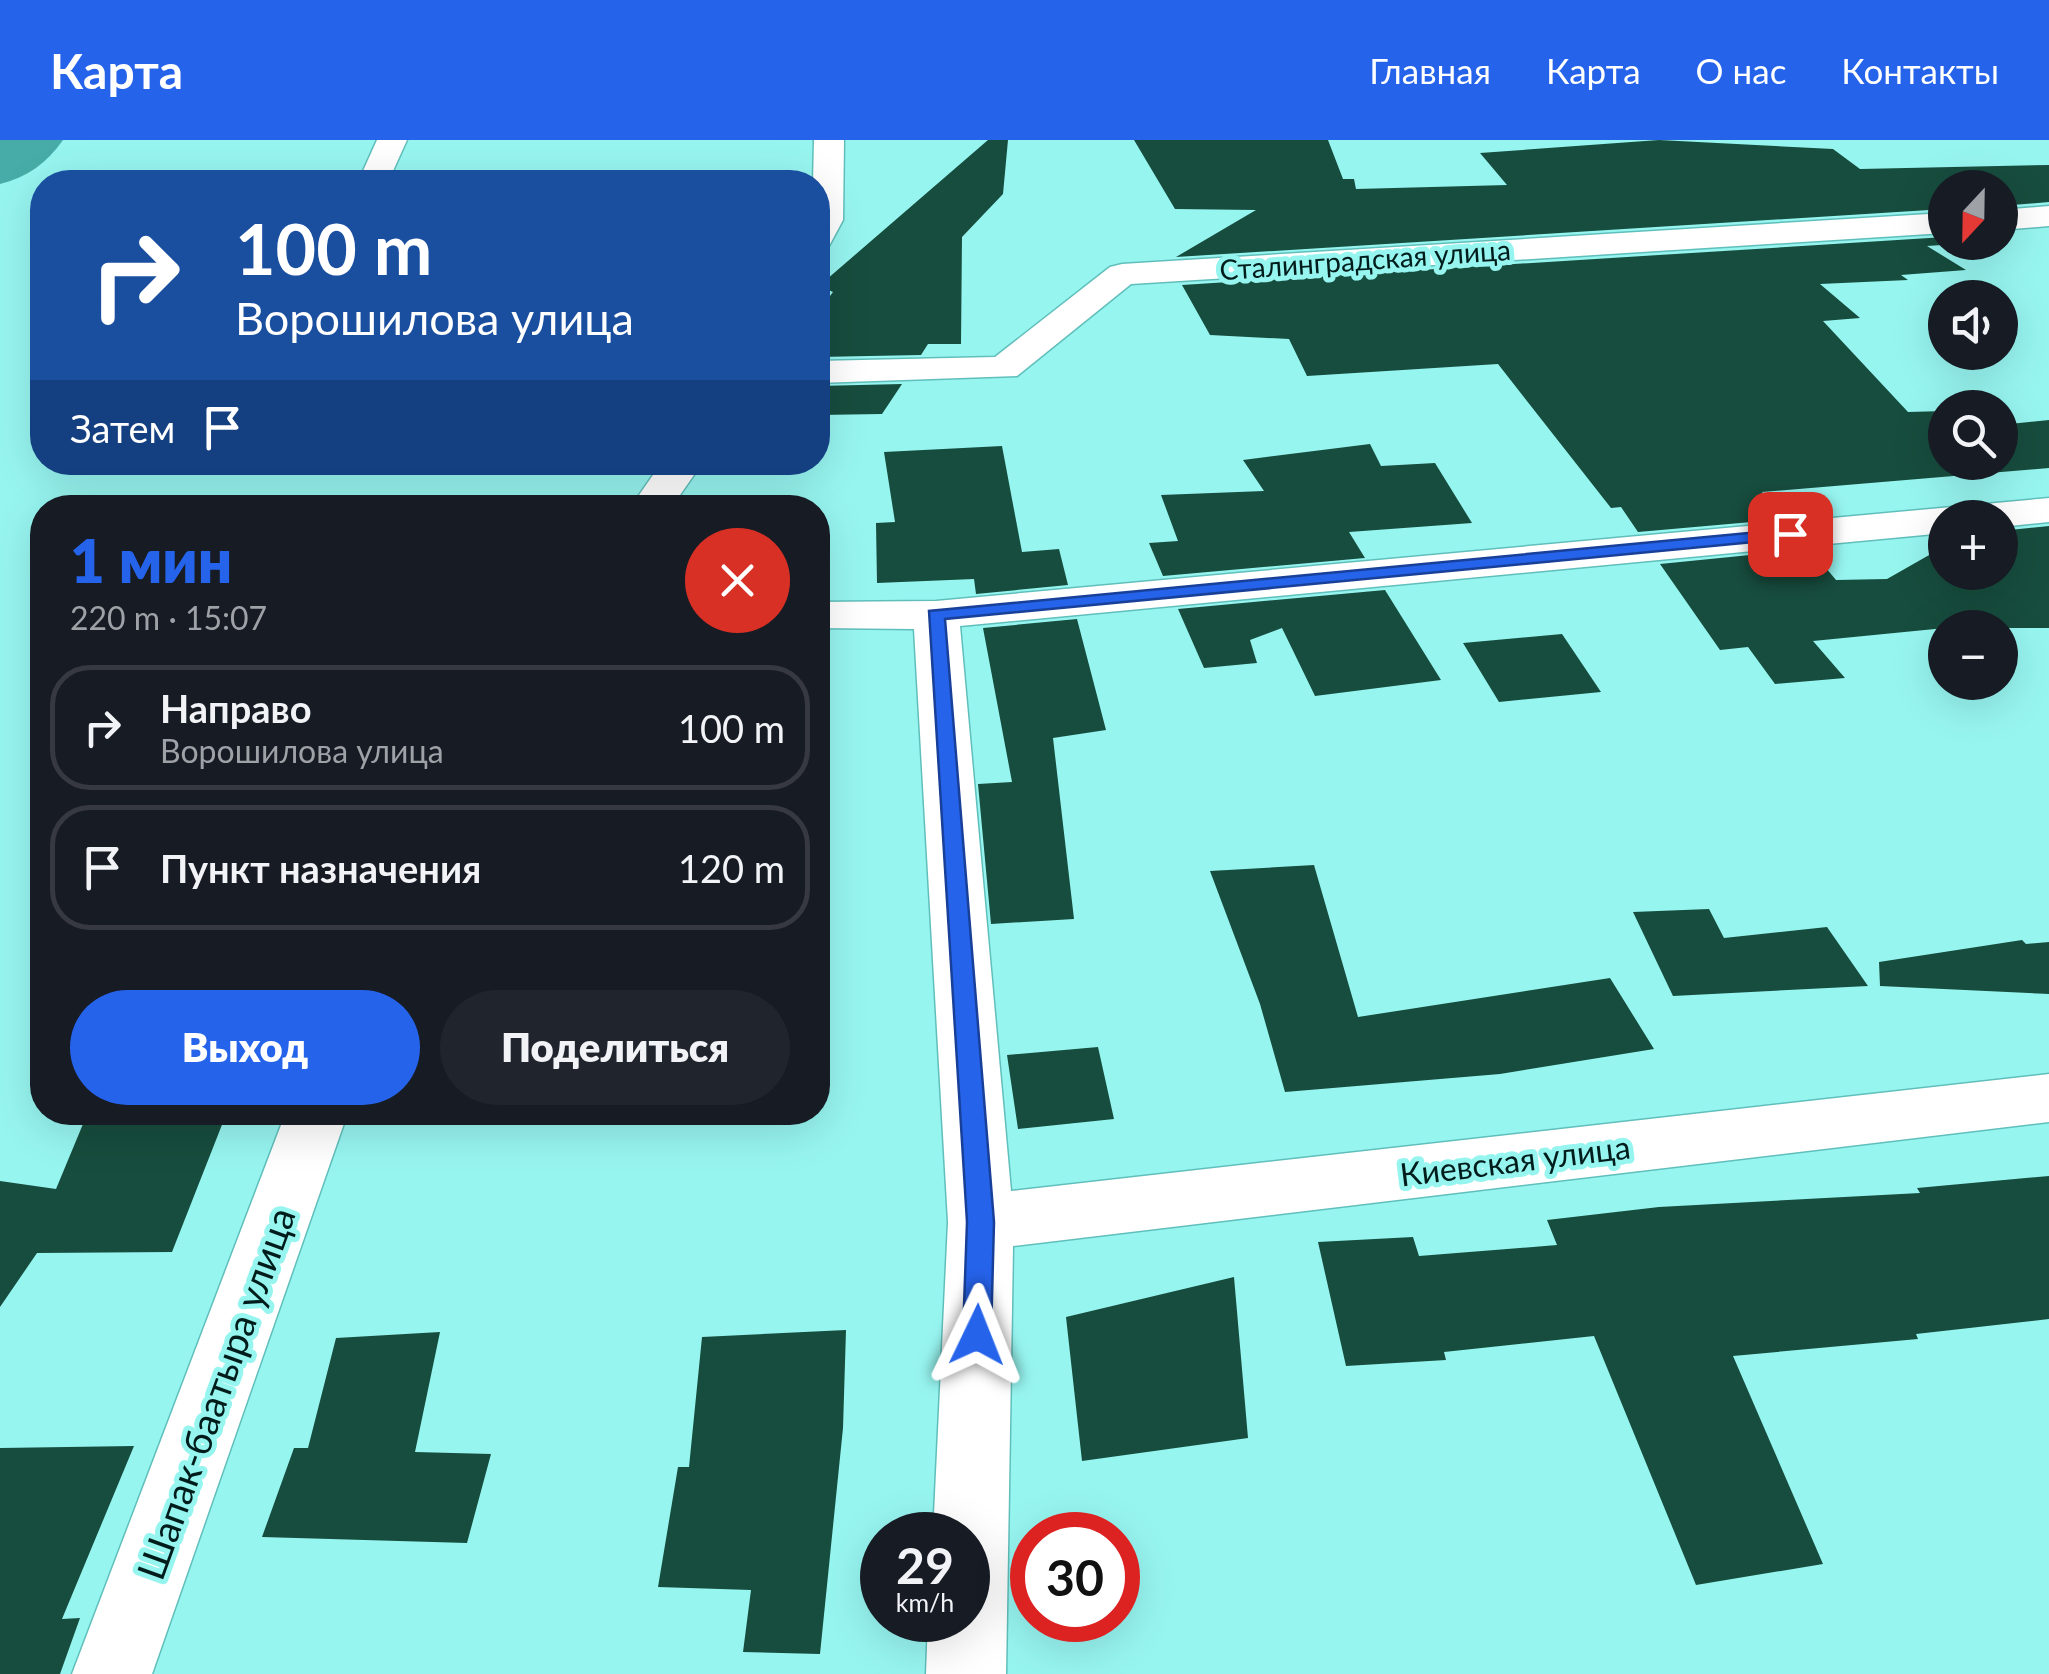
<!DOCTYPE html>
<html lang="ru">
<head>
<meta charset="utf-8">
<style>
  :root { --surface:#171b24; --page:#20242c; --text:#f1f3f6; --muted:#9ea1a6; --line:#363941; --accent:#2563eb }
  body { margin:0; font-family:Lato,sans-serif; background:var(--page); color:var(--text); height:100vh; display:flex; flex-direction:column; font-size:38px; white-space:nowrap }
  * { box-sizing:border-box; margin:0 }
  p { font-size:32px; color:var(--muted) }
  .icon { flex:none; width:55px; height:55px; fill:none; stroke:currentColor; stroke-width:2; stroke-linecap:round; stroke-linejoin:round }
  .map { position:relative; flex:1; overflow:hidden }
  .panel { position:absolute; left:30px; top:355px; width:800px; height:630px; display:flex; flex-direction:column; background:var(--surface); border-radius:40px; box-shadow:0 10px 40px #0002 }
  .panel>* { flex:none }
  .guide { position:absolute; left:30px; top:30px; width:800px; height:305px; border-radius:40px; box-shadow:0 10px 40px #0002; background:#1a4fa0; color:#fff; overflow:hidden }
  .needle { width:65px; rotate:202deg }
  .buttons { position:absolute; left:1928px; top:30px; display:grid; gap:20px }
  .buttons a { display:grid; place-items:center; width:90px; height:90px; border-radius:50%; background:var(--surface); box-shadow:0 10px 40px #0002; font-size:50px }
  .speed { position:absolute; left:860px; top:1372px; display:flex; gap:20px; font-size:50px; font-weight:700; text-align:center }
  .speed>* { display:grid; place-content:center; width:130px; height:130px; border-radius:50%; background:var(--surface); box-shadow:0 10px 40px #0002; line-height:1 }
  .speed small { font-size:25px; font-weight:400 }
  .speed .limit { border:15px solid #d22; background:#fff; color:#111 }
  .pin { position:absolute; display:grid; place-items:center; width:85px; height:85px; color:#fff; margin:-42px; border-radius:20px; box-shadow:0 5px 15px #0006 }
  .me { position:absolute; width:110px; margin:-55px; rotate:2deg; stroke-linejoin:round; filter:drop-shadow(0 0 8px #0008) }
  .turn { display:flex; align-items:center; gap:35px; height:210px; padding:0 40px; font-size:45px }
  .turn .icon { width:130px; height:130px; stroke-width:2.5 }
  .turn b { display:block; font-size:70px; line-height:85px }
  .then { display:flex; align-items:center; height:95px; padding:0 40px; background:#0003; gap:20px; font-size:38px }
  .round { display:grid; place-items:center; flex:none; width:105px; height:105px; border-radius:52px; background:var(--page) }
  .summary { display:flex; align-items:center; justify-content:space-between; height:170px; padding:0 40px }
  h1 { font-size:60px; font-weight:800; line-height:75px; color:var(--accent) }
  .cta { display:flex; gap:20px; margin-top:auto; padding:20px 40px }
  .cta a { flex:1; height:115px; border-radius:60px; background:var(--accent); color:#fff; font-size:40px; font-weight:800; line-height:115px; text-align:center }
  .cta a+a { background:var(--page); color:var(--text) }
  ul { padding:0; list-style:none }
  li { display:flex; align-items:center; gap:30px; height:125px; margin:0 20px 15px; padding:0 20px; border:5px solid var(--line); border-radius:40px }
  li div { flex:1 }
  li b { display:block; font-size:38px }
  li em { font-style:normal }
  header { display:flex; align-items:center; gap:60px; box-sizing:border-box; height:140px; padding:0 50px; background:var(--accent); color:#fff }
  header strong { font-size:48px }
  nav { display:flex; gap:55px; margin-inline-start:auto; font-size:35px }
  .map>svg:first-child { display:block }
</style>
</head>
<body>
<header>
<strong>Карта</strong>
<nav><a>Главная</a><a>Карта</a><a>О нас</a><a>Контакты</a></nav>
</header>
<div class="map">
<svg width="2049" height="1534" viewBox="0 0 2049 1534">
  <rect width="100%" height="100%" fill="#97f5f0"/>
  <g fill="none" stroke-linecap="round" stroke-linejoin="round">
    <path fill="#47aca7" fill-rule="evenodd" d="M0,0h63c-16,23 -37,38 -63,44z"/>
  </g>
  <path fill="#174d3e" d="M988,0h20l-5,54 -41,43 -1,107h-33l-7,11 -103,2v-45l15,-20 -14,-6z
    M1134,0h194l15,39h11l2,10 151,-4 -27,-32 179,-13 174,9 27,20 189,-4v37l-49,4v-18h-55v21l-769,48 80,-47 -81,-1z
    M1945,97v5h42l-60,4 39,24 -65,5 7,5 -88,4 40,34 -37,3 85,91 37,-1v51h55v-37l49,-5v48l-287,24 23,27 -147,13 -17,-25 -10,1 -113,-144 -191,12 -18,-37 -79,-4 -28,-50z
    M902,244l-20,30 -64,1v-29z
    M1370,304l11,22 54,-3 37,60 -123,9 16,26 -202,18 -14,-33 29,-2 -17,-46 103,-4 -21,-31z
    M1002,306l20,106 37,-3 9,36 -92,9 -2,-15 -97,4 -1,-60 19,-1 -11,-70z
    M2049,386v102h-104l-132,13 32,37 -70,6 -27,-37 -28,3 -60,-86 150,-15 26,31 51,-1 58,-33v26h55v-41z
    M1385,450l56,90 -126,16 -33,-68 -32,12 7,23 -53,5 -26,-59z
    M1077,479l29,111 -53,8 21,181 -83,5 -13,-140 34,-2 -29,-154z
    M1562,494l39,58 -102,10 -36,-59z
    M1314,725l44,152 252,-39 44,71 -154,25 -215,18 -25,-88 -50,-133z
    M1709,769l15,29 103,-11 41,59 -195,10 -40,-84z
    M2022,800l4,4 23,-2v52l-169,-8 -1,-24z
    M1098,907l16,72 -96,10 -11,-74z
    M88,972h139l-55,140 -135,1 -37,54v-126l56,8z
    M2049,1036v143l-133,15 2,5 -185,17 90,208 -127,21 -102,-249 -150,16 2,8 -100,6 -28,-124 95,-5 6,19 138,-11 -10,-25 112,-13 261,-14 -3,-5z
    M1234,1137l14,161 -166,23 -16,-144z
    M846,1190l-3,98 -23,226 -77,-2 8,-62 -93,-3 20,-120h11l13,-130z
    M440,1192l-25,120 76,2 -24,89 -205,-6 32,-89h14l28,-110z
    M134,1306l-72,173 18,-1 -20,56h-60v-226z"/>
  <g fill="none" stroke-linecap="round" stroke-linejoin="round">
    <defs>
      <path id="minor" d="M377,0h30l-19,42h-30z
        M814,0h30l-1,80 -14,26 -11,3v-67h-5z
        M2049,66v20l-49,4v-20z
        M1945,73v20l-814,51 -114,92 -199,7v-22l177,-4 115,-90 12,-3z
        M662,322h41l-32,46h-41z
        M2049,358v24l-49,5v-9h-55v15l-985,93 51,565 1038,-117v48l-1036,124 -7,428h-80l2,-54h40v-85h-35l15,-313 -34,-593 -96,-1v-26l118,-1z
        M286,972h62l-196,562h-80z"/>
    </defs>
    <use href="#minor" stroke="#60bfbb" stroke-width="3"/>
    <use href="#minor" fill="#fff" fill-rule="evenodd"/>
  </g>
  <path fill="#2563eb" stroke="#184099" stroke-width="2.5" d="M1790,389l9,5 -3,4 -851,81 49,603 -3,113 -4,9 -10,4 -10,-4 -4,-9 4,-113 -38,-611z"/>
  <g text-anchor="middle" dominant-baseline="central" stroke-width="10" stroke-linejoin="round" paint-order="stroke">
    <g font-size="28" fill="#001d1c" stroke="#97f5f0">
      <text transform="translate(1365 119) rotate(-4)">Сталинградская улица</text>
    </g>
    <g font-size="32" fill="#001d1c" stroke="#97f5f0">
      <text transform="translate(1515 1020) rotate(-7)">Киевская улица</text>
    </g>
    <g font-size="38" fill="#001d1c" stroke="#97f5f0">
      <text transform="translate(215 1253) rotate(-70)">Шапак-баатыра улица</text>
    </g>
  </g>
</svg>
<div class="buttons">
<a><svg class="needle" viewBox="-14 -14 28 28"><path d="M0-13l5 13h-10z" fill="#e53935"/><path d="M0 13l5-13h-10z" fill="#9ea1a6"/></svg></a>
<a><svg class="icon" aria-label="sound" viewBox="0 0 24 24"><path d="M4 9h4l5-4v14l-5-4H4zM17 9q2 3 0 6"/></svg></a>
<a><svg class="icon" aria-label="search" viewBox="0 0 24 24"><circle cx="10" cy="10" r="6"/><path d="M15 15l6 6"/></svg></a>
<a>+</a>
<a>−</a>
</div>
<div class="speed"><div>29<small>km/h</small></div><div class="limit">30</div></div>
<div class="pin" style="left:1790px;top:394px;background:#d93025"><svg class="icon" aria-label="arrive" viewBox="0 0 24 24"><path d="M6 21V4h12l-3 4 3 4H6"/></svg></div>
<svg class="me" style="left:977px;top:1195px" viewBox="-20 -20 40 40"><path d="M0-17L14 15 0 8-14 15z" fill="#2563eb" stroke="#fff" stroke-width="4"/></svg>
<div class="guide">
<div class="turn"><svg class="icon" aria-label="right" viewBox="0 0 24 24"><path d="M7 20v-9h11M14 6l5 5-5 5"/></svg><div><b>100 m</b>Ворошилова улица</div></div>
<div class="then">Затем<svg class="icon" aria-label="arrive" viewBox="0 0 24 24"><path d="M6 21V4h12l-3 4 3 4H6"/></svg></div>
</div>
<section class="panel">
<div class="summary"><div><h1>1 мин</h1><p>220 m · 15:07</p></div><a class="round" style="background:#d93025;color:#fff"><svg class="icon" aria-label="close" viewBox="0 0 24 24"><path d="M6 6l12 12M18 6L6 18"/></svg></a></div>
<ul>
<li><svg class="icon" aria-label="right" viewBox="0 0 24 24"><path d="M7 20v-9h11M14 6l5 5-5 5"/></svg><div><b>Направо</b><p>Ворошилова улица</p></div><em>100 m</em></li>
<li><svg class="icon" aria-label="arrive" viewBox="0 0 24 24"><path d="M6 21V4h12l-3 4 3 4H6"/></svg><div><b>Пункт назначения</b></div><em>120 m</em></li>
</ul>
<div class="cta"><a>Выход</a><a>Поделиться</a></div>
</section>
</div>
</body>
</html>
